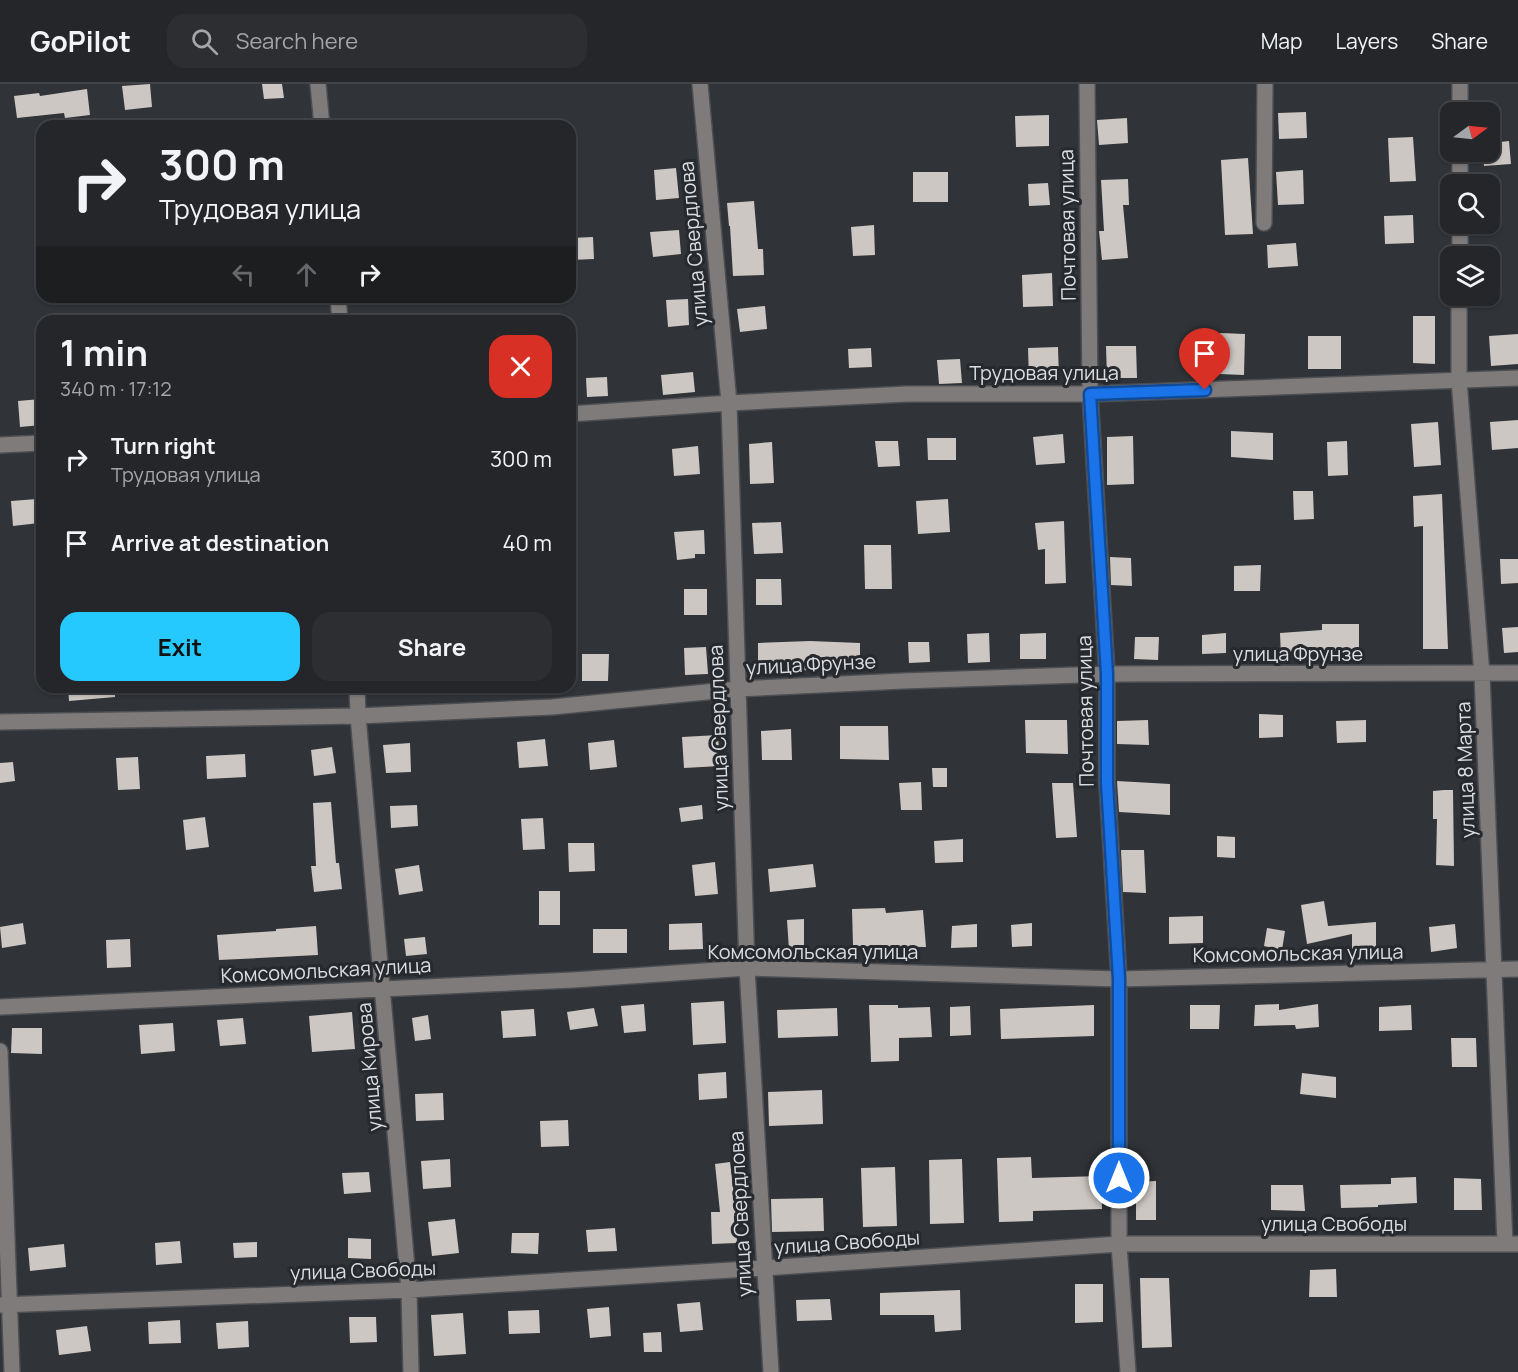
<!DOCTYPE html>
<html lang="en">
<head>
<meta charset="utf-8">
<style>
  :root { --surface:#242629; --page:#2c2e31; --text:#f1f3f6; --muted:#a3a5a8; --line:#414346; --accent:#25c9fe }
  body { margin:0; font-family:Manrope,sans-serif; background:var(--page); color:var(--text); height:100vh; display:flex; flex-direction:column; font-size:22px; white-space:nowrap }
  * { box-sizing:border-box; margin:0 }
  p { font-size:20px; color:var(--muted) }
  .icon { flex:none; width:33px; height:33px; fill:none; stroke:currentColor; stroke-width:2; stroke-linecap:round; stroke-linejoin:round }
  .map { position:relative; flex:1; overflow:hidden }
  .drawer { position:absolute; left:36px; top:231px; width:540px; height:378px; display:flex; flex-direction:column; background:var(--surface); border-radius:18px; box-shadow:0 2px 4px #0004,0 0 0 2px var(--line) }
  .drawer>* { flex:none }
  .guide { position:absolute; left:36px; top:36px; width:540px; height:183px; border-radius:18px; box-shadow:0 2px 4px #0004,0 0 0 2px var(--line); background:#242629; color:var(--text); overflow:hidden }
  .needle { width:39px; rotate:75deg }
  .fabs { position:absolute; left:1440px; top:18px; display:grid; gap:12px }
  .fabs a { display:grid; place-items:center; width:60px; height:60px; border-radius:12px; background:var(--surface); box-shadow:0 2px 4px #0004,0 0 0 2px var(--line); font-size:30px }
  .pin { position:absolute; display:grid; place-items:center; width:51px; height:51px; color:#fff; margin:-62px -26px; border-radius:50% 50% 50% 0; rotate:-45deg; box-shadow:0 0 6px #0007 }
  .pin .icon { rotate:45deg }
  .me { position:absolute; width:66px; margin:-33px; rotate:0deg; stroke-linejoin:round; filter:drop-shadow(0 0 4px #0008) }
  .turn { display:flex; align-items:center; gap:21px; height:126px; padding:0 24px; font-size:27px }
  .turn .icon { width:78px; height:78px; stroke-width:2.5 }
  .turn b { display:block; font-size:42px; line-height:51px }
  .lanes { display:flex; align-items:center; height:57px; padding:0 24px; background:#0003; justify-content:center; gap:30px; direction:ltr }
  .lanes .off { opacity:.35 }
  .round { display:grid; place-items:center; flex:none; width:63px; height:63px; border-radius:18px; background:var(--page) }
  .overview { display:flex; align-items:center; justify-content:space-between; height:102px; padding:0 24px }
  h1 { font-size:36px; font-weight:700; line-height:45px }
  .action { display:flex; gap:12px; margin-top:auto; padding:12px 24px }
  .action a { flex:1; height:69px; border-radius:18px; background:var(--accent); color:#111; font-size:24px; font-weight:700; line-height:69px; text-align:center }
  .action a+a { background:var(--page); color:var(--text) }
  ul { padding:0; list-style:none }
  li { display:flex; align-items:center; gap:18px; height:84px; padding:0 24px }
  li div { flex:1 }
  li b { display:block; font-size:22px }
  li em { font-style:normal }
  header { display:flex; align-items:center; gap:36px; box-sizing:border-box; height:84px; padding:0 30px; background:var(--surface); border-bottom:2px solid var(--line) }
  header strong { font-size:28px }
  nav { display:flex; gap:33px; margin-inline-start:auto; font-size:21px }
  .search { width:420px; height:54px; background:var(--page); display:flex; align-items:center; gap:15px; box-sizing:border-box; padding:0 21px; border-radius:18px; color:var(--muted); font-size:22px }
  .map>svg:first-child { display:block }
</style>
</head>
<body>
<header>
<strong>GoPilot</strong>
<div class="search"><svg class="icon" aria-label="search" viewBox="0 0 24 24"><circle cx="10" cy="10" r="6"/><path d="M15 15l6 6"/></svg>Search here</div>
<nav><a>Map</a><a>Layers</a><a>Share</a></nav>
</header>
<div class="map">
<svg width="1518" height="1288" viewBox="0 0 1518 1288">
  <rect width="100%" height="100%" fill="#303337"/>
  <path fill="#cdc7c3" d="M150,0l2,23 -27,3 -3,-24z
    M262,0h20l2,14 -20,1z
    M87,5l3,26 -25,3 -1,-5 -47,5 -3,-22 25,-3 1,3z
    M1306,28l1,26 -28,1 -1,-26z
    M1049,31v31l-33,1 -1,-31z
    M1127,34l1,25 -29,2 -2,-25z
    M1413,53l3,44 -26,1 -2,-44z
    M1509,57l2,23 -27,2 -1,-14h7v-9z
    M1248,74l5,76 -28,1 -4,-75z
    M676,84l3,30 -23,2 -2,-30z
    M1303,86l1,34 -26,1 -2,-33z
    M913,88h35v30h-35z
    M1128,95l1,26h-6l5,53 -26,2 -3,-29h5l-3,-51z
    M1048,99l2,22 -21,1 -1,-22z
    M754,117l4,48h5l1,26 -31,1 -3,-50h-1l-2,-23z
    M1413,131l1,28 -29,1 -1,-28z
    M874,141l1,30 -22,1 -2,-29z
    M679,146l2,24 -28,3 -3,-25z
    M593,153l1,22 -24,1v-22z
    M1296,159l2,23 -30,2 -1,-23z
    M1052,189l1,33 -30,1 -1,-32z
    M688,215l1,26 -21,2 -2,-27z
    M765,222l2,23 -27,3 -3,-23z
    M1413,232h22v48l-22,-1z
    M1220,249l25,1 -1,41 -25,-1z
    M1518,250v30l-27,2 -2,-30z
    M1308,252h33v33h-33z
    M1106,262h30l1,32h-30z
    M1058,263l1,31 -30,1 -1,-31z
    M871,264l1,19 -23,1 -1,-19z
    M960,275l2,24 -23,1 -2,-24z
    M693,288l2,20 -32,3 -2,-20z
    M607,293l1,19 -21,1 -1,-19z
    M41,315l1,26 -22,2 -2,-26z
    M1518,336v28l-26,2 -2,-28z
    M1438,338l3,43 -27,2 -3,-43z
    M1231,347l42,2v27l-42,-3z
    M1063,350l2,29 -29,2 -3,-28z
    M1133,352l1,48 -27,1v-48z
    M927,354h29v22h-28z
    M875,357h23l2,25 -22,1z
    M1347,357l1,34 -20,1 -1,-34z
    M772,358l2,41 -24,1 -1,-40z
    M698,362l2,28 -26,2 -2,-27z
    M1293,407h20l1,28 -20,1z
    M1442,410l6,155h-25v-123l-9,1 -1,-31z
    M37,415l2,24 -26,3 -2,-25z
    M948,415l2,33 -32,2 -2,-33z
    M1064,437l2,62 -21,1v-35l-7,1 -3,-27z
    M781,438l2,31 -29,1 -2,-31z
    M704,446l1,24h-10v4l-18,2 -3,-28z
    M864,461h27l1,44h-27z
    M1110,473l21,1 1,28 -21,-1z
    M1500,475h18v24l-17,1z
    M1261,481l-1,26h-26v-25z
    M756,495h25l1,26h-26z
    M684,505h23v26h-23z
    M1322,540h37v31l-59,-1v2l-19,1 -1,-24 42,-3z
    M1518,543v25l-14,1 -2,-25z
    M989,549l1,29 -22,1 -1,-29z
    M1046,549v26h-26v-25z
    M1226,549v20l-24,1v-19z
    M1135,553h24l-1,23 -24,-1z
    M810,557l50,2v22h-49v5l-53,2v-29z
    M908,558h21l1,20 -21,1z
    M706,563l2,27 -23,1 -1,-27z
    M582,570h27l-1,27h-26z
    M68,603h47v10l-46,4z
    M1259,630l24,1v22l-24,1z
    M1025,636h42l1,34 -42,-1z
    M1148,636l1,25 -32,-1v-23z
    M1366,636v22l-29,1 -1,-22z
    M840,642h48l1,34 -49,-1z
    M791,645l1,31h-30l-1,-29z
    M718,651l2,31 -36,2 -2,-31z
    M545,655l3,27 -29,2 -2,-26z
    M614,656l3,27 -27,3 -2,-27z
    M410,659l1,29 -25,1 -3,-28z
    M332,663l4,26 -22,3 -3,-26z
    M245,670l1,23 -39,2 -1,-23z
    M138,673l2,32 -22,1 -2,-32z
    M13,678l2,19 -15,2v-20z
    M932,684h15v19h-14z
    M1117,697l53,3v31l-51,-3z
    M921,698l1,28h-21l-2,-27z
    M1052,699h21l4,54 -21,1z
    M1444,706h9l1,76 -18,-1 1,-46h-4v-28z
    M331,718l5,61h3l3,26 -28,3 -3,-26h5l-3,-63z
    M417,721l1,21 -27,2 -1,-22z
    M702,721l1,14 -22,3 -2,-14z
    M205,733l4,30 -23,3 -3,-30z
    M543,734l2,31 -22,1 -2,-31z
    M1217,752l18,1v21l-18,-1z
    M963,755v23l-28,1 -1,-22z
    M568,759h26l1,28 -26,1z
    M1121,766h23l2,43 -23,-1z
    M715,778l3,32 -23,2 -3,-31z
    M813,780l3,23 -46,5 -2,-23z
    M419,781l4,26 -24,4 -4,-26z
    M539,807h21v34h-21z
    M1324,817l4,25 48,-4v28l-24,1v-17l-45,10 -6,-39z
    M885,824l1,5 37,-3 3,37 -73,-1 -1,-37z
    M1203,832v27l-34,1v-27z
    M804,835v29l-15,2 -2,-30z
    M23,839l3,21 -24,4 -2,-21z
    M702,839l1,26 -34,1v-26z
    M1032,839v23l-20,1 -1,-22z
    M977,840v23l-26,1 1,-22z
    M1455,840l2,24 -26,4 -2,-25z
    M316,842l2,29 -99,5 -2,-25 59,-4v-2z
    M1267,844l18,3 -3,19 -18,-4z
    M593,845h34v24h-34z
    M425,853l2,17 -21,2 -2,-17z
    M130,855l1,28 -24,1 -1,-28z
    M724,917l2,42 -33,2 -2,-42z
    M644,920l2,27 -22,2 -3,-27z
    M1279,920v6l39,-6 1,23 -23,2 -1,-4 -41,1 1,-21z
    M869,921h29v3l32,-1 2,30 -33,1v23l-28,1z
    M1094,921v31l-93,3 -1,-30z
    M1190,921h30l-1,24h-29z
    M1411,921l1,25 -33,1v-24z
    M970,922l1,29 -21,1v-29z
    M594,924l4,18 -28,4 -3,-18z
    M837,924l1,28 -60,2 -1,-28z
    M534,925l2,27 -33,2 -2,-27z
    M352,928l3,37 -43,3 -3,-36z
    M428,931l3,24 -16,2 -3,-23z
    M243,934l3,26 -26,2 -3,-26z
    M173,939l2,28 -34,3 -2,-29z
    M12,944h30v26l-31,-1z
    M1451,954h25l1,29h-25z
    M726,988l1,26 -28,2 -1,-26z
    M1302,989l34,4v21l-36,-4z
    M822,1006l1,34 -54,2 -1,-34z
    M443,1009l1,27 -28,1 -1,-27z
    M568,1036l1,26 -28,1 -1,-26z
    M1031,1073l1,21 69,-2 1,33 -69,2v10l-34,1 -2,-64z
    M450,1075l1,28 -28,2 -2,-28z
    M962,1075l2,64 -34,1 -1,-64z
    M730,1078l6,49 1,32 -25,1 -1,-32h9l-5,-48z
    M895,1083l2,59 -34,1 -2,-59z
    M369,1088l2,20 -27,2 -2,-21z
    M1416,1093l1,26 -39,2v2l-37,1 -1,-23 51,-1v-6z
    M1454,1094l27,1 1,31h-28z
    M1156,1097v39h-20v-38z
    M1271,1101h32l2,26 -34,-1z
    M823,1114l1,33 -52,1 -1,-33z
    M455,1135l4,34 -27,3 -4,-34z
    M615,1144l2,23 -29,1 -2,-22z
    M512,1149h27l-1,21 -27,-1z
    M348,1154l23,1v20l-23,-1z
    M180,1157l2,22 -26,2 -1,-22z
    M257,1158v15l-23,1 -1,-15z
    M64,1160l2,23 -36,4 -2,-23z
    M1336,1185l1,28h-28l1,-27z
    M1140,1194h29l3,69 -30,1z
    M1075,1200h28v38l-28,1z
    M960,1206l1,40 -26,2 -1,-17h-54v-22z
    M830,1215l2,21 -35,1 -1,-21z
    M700,1218l3,28 -23,2 -3,-28z
    M609,1223l2,29 -21,2 -3,-29z
    M539,1226l1,23 -31,1 -1,-23z
    M463,1229l3,41 -32,2 -3,-41z
    M349,1233h27l1,25 -27,1z
    M180,1236l1,23 -32,1 -1,-22z
    M248,1237l1,26 -31,2 -2,-26z
    M87,1242l4,25 -32,4 -3,-25z
    M661,1248l1,20h-18l-1,-19z"/>
  <g fill="none" stroke-linecap="round" stroke-linejoin="round">
    <defs>
      <path id="minor" d="M318,0l4,42
        M700,0l29,319 18,565 24,404
        M1087,0l3,310 17,280v109l12,196v265l9,128
        M1460,28v-28
        M1460,100v-32
        M1264,139l1,-139
        M1460,172v-32
        M1459,212v84l23,295 23,569
        M338,213l2,24
        M570,330l159,-11 178,-9h183l428,-16
        M0,361l42,-2
        M357,603l1,29 51,574 2,82
        M0,638l358,-6 194,-9 185,-18 166,-8 204,-7 411,-1
        M0,923l573,-27 174,-12 372,11 399,-10
        M0,967l12,321
        M0,1221l409,-15 355,-22 355,-24h399"/>
    </defs>
    <use href="#minor" stroke="#4c4e52" stroke-width="18"/>
    <use href="#minor" stroke="#7e7b7a" stroke-width="15"/>
  </g>
  <g fill="none" stroke-linecap="round" stroke-linejoin="round">
    <defs>
      <path id="route" d="M1119,1094v-199l-12,-196v-109l-17,-280 115,-4"/>
    </defs>
    <use href="#route" stroke="#114b97" stroke-width="15"/>
    <use href="#route" stroke="#1a73e8" stroke-width="10"/>
  </g>
  <g text-anchor="middle" dominant-baseline="central" stroke-width="6" stroke-linejoin="round" paint-order="stroke">
    <g font-size="20" fill="#dcdde0" stroke="#26292d">
      <text transform="translate(1067 141) rotate(-91)">Почтовая улица</text>
      <text transform="translate(693 160) rotate(-95)">улица Свердлова</text>
      <text x="1044" y="288">Трудовая улица</text>
      <text x="1298" y="569">улица Фрунзе</text>
      <text transform="translate(811 580) rotate(-3)">улица Фрунзе</text>
      <text transform="translate(1085 627) rotate(-91)">Почтовая улица</text>
      <text transform="translate(718 644) rotate(-92)">улица Свердлова</text>
      <text transform="translate(1465 686) rotate(-92)">улица 8 Марта</text>
      <text x="813" y="867">Комсомольская улица</text>
      <text transform="translate(1298 869) rotate(-1)">Комсомольская улица</text>
      <text transform="translate(326 886) rotate(-3)">Комсомольская улица</text>
      <text transform="translate(369 983) rotate(-95)">улица Кирова</text>
      <text transform="translate(740 1130) rotate(-93)">улица Свердлова</text>
      <text x="1334" y="1139">улица Свободы</text>
      <text transform="translate(847 1158) rotate(-4)">улица Свободы</text>
      <text transform="translate(363 1186) rotate(-2)">улица Свободы</text>
    </g>
  </g>
</svg>
<div class="fabs">
<a><svg class="needle" viewBox="-14 -14 28 28"><path d="M0-13l5 13h-10z" fill="#e53935"/><path d="M0 13l5-13h-10z" fill="#a3a5a8"/></svg></a>
<a><svg class="icon" aria-label="search" viewBox="0 0 24 24"><circle cx="10" cy="10" r="6"/><path d="M15 15l6 6"/></svg></a>
<a><svg class="icon" aria-label="layers" viewBox="0 0 24 24"><path d="M12 4l9 5-9 5-9-5zM3 14l9 5 9-5"/></svg></a>
</div>
<div class="pin" style="left:1205px;top:306px;background:#d93025"><svg class="icon" aria-label="arrive" viewBox="0 0 24 24"><path d="M6 21V4h12l-3 4 3 4H6"/></svg></div>
<svg class="me" style="left:1119px;top:1094px" viewBox="-20 -20 40 40"><circle r="17" fill="#1a73e8" stroke="#fff" stroke-width="3"/><path d="M0-11L8 9 0 5-8 9z" fill="#fff"/></svg>
<div class="guide">
<div class="turn"><svg class="icon" aria-label="right" viewBox="0 0 24 24"><path d="M7 20v-9h11M14 6l5 5-5 5"/></svg><div><b>300 m</b>Трудовая улица</div></div>
<div class="lanes"><svg class="icon off" aria-label="left" viewBox="0 0 24 24"><path d="M17 20v-9H6M10 6l-5 5 5 5"/></svg><svg class="icon off" aria-label="ahead" viewBox="0 0 24 24"><path d="M12 20V5M6 11l6-6 6 6"/></svg><svg class="icon" aria-label="right" viewBox="0 0 24 24"><path d="M7 20v-9h11M14 6l5 5-5 5"/></svg></div>
</div>
<section class="drawer">
<div class="overview"><div><h1>1 min</h1><p>340 m · 17:12</p></div><a class="round" style="background:#d93025;color:#fff"><svg class="icon" aria-label="close" viewBox="0 0 24 24"><path d="M6 6l12 12M18 6L6 18"/></svg></a></div>
<ul>
<li><svg class="icon" aria-label="right" viewBox="0 0 24 24"><path d="M7 20v-9h11M14 6l5 5-5 5"/></svg><div><b>Turn right</b><p>Трудовая улица</p></div><em>300 m</em></li>
<li><svg class="icon" aria-label="arrive" viewBox="0 0 24 24"><path d="M6 21V4h12l-3 4 3 4H6"/></svg><div><b>Arrive at destination</b></div><em>40 m</em></li>
</ul>
<div class="action"><a>Exit</a><a>Share</a></div>
</section>
</div>
</body>
</html>
